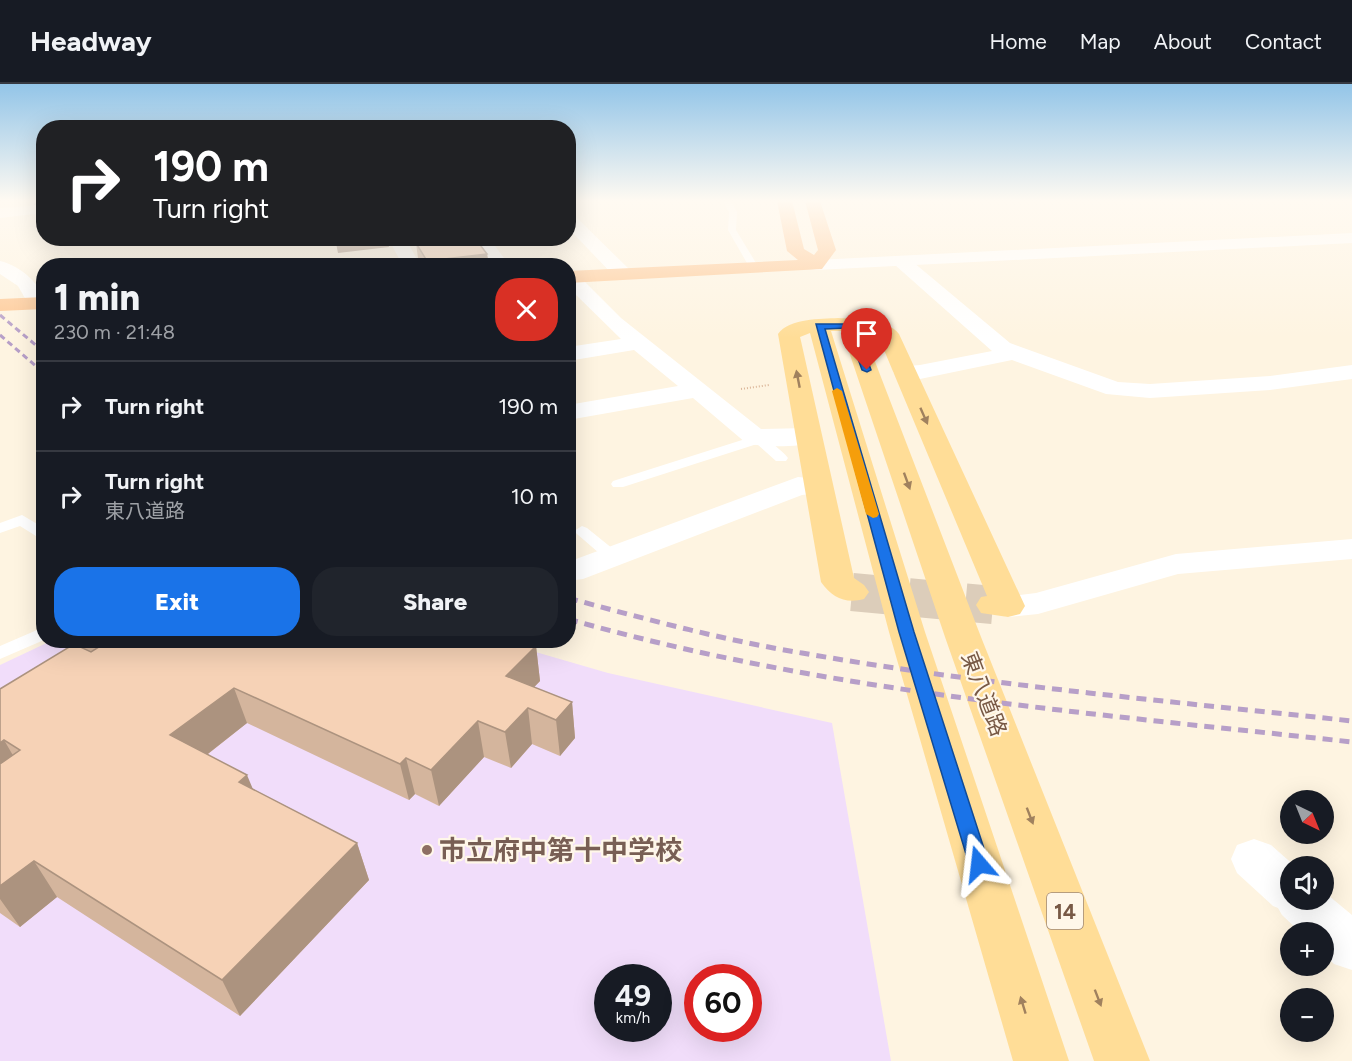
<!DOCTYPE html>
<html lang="en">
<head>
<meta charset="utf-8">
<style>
  :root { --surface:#171b24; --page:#20242c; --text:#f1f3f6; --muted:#9ea1a6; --line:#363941; --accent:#1a73e8 }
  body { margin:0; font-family:Figtree,"Noto Sans JP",sans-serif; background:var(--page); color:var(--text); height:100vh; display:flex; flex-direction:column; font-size:22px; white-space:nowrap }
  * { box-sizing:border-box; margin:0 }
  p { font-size:20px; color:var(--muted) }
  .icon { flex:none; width:33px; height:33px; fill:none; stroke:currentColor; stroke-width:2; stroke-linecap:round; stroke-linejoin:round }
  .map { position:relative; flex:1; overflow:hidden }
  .details { position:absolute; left:36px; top:174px; width:540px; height:390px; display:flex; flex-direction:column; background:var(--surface); border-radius:24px; box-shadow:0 6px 24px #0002 }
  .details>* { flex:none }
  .hud { position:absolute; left:36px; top:36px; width:540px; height:126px; border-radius:24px; box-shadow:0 6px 24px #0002; background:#202124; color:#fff; overflow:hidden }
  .needle { width:39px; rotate:137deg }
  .fabs { position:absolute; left:1280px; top:706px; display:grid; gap:12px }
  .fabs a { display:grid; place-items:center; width:54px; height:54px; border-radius:50%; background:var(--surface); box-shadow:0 6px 24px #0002; font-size:30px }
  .speed { position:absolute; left:594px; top:880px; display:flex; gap:12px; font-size:30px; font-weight:700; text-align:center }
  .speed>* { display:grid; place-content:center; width:78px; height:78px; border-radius:50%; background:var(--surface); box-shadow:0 6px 24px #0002; line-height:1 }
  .speed small { font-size:15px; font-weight:400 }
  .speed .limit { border:9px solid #d22; background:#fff; color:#111 }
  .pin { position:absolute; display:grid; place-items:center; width:51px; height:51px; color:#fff; margin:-62px -26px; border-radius:50% 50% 50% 0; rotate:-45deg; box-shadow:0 0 6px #0007 }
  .pin .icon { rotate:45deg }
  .me { position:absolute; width:66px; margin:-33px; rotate:343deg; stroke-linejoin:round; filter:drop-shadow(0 0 4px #0008) }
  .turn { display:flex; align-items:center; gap:21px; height:126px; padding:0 18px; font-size:27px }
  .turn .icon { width:78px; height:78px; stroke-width:2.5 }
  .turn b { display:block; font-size:42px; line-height:51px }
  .round { display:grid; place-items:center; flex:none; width:63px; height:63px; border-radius:24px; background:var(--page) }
  .overview { display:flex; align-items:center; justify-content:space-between; height:102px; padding:0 18px }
  h1 { font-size:36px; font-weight:800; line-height:45px }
  .primary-button { display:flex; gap:12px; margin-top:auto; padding:12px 18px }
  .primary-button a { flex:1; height:69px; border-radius:24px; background:var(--accent); color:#fff; font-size:24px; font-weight:800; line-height:69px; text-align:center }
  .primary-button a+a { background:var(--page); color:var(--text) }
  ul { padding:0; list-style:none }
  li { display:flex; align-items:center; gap:18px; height:90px; padding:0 18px; border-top:2px solid var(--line) }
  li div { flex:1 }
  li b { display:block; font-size:22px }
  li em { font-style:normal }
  header { display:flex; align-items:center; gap:36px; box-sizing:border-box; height:84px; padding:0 30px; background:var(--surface); border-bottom:2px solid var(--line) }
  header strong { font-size:28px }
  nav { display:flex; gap:33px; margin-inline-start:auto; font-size:21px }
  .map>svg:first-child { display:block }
</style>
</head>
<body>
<header>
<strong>Headway</strong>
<nav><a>Home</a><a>Map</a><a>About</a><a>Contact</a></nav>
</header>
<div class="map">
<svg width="1352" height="977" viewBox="0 0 1352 977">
  <rect width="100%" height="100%" fill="#fef4e1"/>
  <path fill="#f1ddfa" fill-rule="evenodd" d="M53,556l445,1 110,32 224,50 59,338h-891v-396zM608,894h50v51h-50zM698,894h50v51h-50z"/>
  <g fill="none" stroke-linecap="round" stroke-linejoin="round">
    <path stroke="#dccdba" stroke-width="38" stroke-dasharray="38 19" stroke-linecap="butt" d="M852,508l141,13"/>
    <path stroke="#dbb699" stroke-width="2" stroke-dasharray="1 2" stroke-linecap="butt" d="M741,305l28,-4"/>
    <path fill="#fff" fill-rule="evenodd" d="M723,117h8l6,11 -1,18 23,38 -2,2h-6l-23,-40 1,-18z
      M761,350l5,1c6,10 15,14 22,23l-2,3h-10l-19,-17 -134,43h-10l-2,-3 2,-3z
      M22,431l22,13v13l-24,-15 -20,7v-10z
      M582,442l5,2 31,25 2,3 -2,3h-12l-29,-25 -3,-3z
      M44,543v13l-44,19v-13z"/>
    <path fill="#fff" fill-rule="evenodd" d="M33,117h11l-2,12 -42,5v-10l31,-2z
      M568,129l6,2 56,55 2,4 -2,4h-14l-48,-50z
      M388,154h17l16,28h-18z
      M472,154h17l21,28h-19z
      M901,172l6,1 103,86 108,39 32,2 120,-8 82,-11v14l-82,11 -120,8 -44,-4 -94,-34 -92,19 -23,-2 -4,-5 4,-5 23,-2 72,-14 -97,-86 -3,-4 3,-4z
      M0,177c21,5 44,24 44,46h-14l-12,-21 -18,-12z
      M568,188l8,1 45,45 140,111 48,-1 9,2 4,6 -4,6c-21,5 -51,6 -72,1l-53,-45 -125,22v-15l110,-19 -44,-36 -66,11v-14l53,-8 -53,-52z
      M798,393l31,3 4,6 -4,6 -27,3 -219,84 -15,2v-19z
      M1352,455v20l-174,15 -140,40 -30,3 -12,-3 -5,-8 5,-8 40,-5 140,-39z
      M1254,755l17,6 25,22h-6v33h33v-9l29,24v55l-18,-6 -11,-11v-20h-22l-19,-18 -4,-7 -5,-2 -36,-33 -6,-14 6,-14z"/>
    <path fill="#fff" fill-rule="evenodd" d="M1352,149v10l-536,27 -6,-1 -3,-4 3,-4 6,-1z"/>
    <path fill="#ffdd97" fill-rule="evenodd" d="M838,234c17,1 50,1 61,16l126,272 -5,8 -12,3 -27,-4 -5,-8 5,-8 6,-1 -108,-258 -15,-5 117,304 169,424h-56l-149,-424 -103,-306h-11l94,301 144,429h-56l-124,-429 -79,-299 -10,4 1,4 53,237 10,7 5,7 -5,7c-18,5 -32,-1 -43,-17l-43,-248c11,-16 43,-15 60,-16z"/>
    <path fill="#fec894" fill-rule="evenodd" d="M777,117h15l12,48 10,6 4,-5 -13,-49h15l16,49 -14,19 -254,14v-12l230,-11 -11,-9z
      M44,213v12l-44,2v-12z"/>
    <path stroke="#b79fc8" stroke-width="3" stroke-dasharray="6 4" stroke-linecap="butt" d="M0,231l44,37
      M0,251l44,38"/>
    <path stroke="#b79fc8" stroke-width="5" stroke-dasharray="10 7" stroke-linecap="butt" d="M568,514c77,21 155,42 234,55 182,32 366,48 550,68
      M568,535c255,73 521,94 784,123"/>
  </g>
  <path fill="#d4b59d" d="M416,159l71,11 2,12h-66l-5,-8z
    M78,556h443l15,6 4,35 -6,6 38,15 3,36 -15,18 -28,-12 -21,24 -27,-11 -45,49 -24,-12 -6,6 -162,-77 -39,31 45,35 104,54 12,37 -129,136 -183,-119 -37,30 -20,-14v-224l82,-41z"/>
  <path fill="#ac937f" d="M44,119v14h-4l-5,-13z
    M335,154h52l2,9 -51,6z
    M487,170l2,12h-62v-5z
    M536,562l4,35 -29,30 -5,-35z
    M234,604l13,35 -61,48 -16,-36z
    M572,618l3,36 -15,18 -4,-36z
    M528,624l4,36 -21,24 -6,-36z
    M478,637l6,36 -45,49 -8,-36z
    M4,656l21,36 -25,18v-51z
    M406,674l9,36 -6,6 -9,-36z
    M247,691l15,36 -23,-29z
    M357,759l12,37 -129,136 -18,-36z
    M34,777l23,36 -37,30 -20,-28v-13z"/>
  <path fill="#f6d2b6" stroke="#ac937f" stroke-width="1.5" d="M37,117h7v2l-9,1z
    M455,154h20l12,16 -60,7 -11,-18z
    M110,556h411l15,6 -30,30 66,26 -16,18 -28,-12 -23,24 -27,-11 -47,49 -25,-12 -6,6 -166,-76 -64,47 77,40 -8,7 118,61 -135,137 -188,-119 -34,25v-122l20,-14 -16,-10 -4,3v-54l74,-45 17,8z"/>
  <defs><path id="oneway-solid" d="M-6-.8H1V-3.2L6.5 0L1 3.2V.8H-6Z" transform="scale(1.5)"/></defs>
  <g fill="#a0815e">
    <use href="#oneway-solid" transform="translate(798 295) rotate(-101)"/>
    <use href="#oneway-solid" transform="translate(924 332) rotate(66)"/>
    <use href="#oneway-solid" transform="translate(907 397) rotate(70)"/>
    <use href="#oneway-solid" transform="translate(1030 732) rotate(69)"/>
    <use href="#oneway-solid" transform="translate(1098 914) rotate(69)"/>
    <use href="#oneway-solid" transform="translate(1023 921) rotate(-107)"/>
  </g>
  <linearGradient id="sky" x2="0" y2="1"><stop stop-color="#93c5e8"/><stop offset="0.46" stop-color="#fffaf2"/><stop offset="1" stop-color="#fffaf2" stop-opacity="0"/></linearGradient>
  <rect width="1352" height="254" fill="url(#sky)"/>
  <path fill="#1a73e8" stroke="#114b97" stroke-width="1.5" d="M816,240h38l17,46 -4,2 -5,-2 -15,-42 -22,1 89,303 75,232 -3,6 -7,2 -7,-2 -3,-6 -70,-232z"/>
  <path fill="#f59e0b" d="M837,304l5,3 37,123 -2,3 -4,1 -7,-4 -34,-123z"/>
  <circle fill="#8d6e63" stroke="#fff7e9" stroke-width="2" cx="427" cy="766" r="6"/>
  <g text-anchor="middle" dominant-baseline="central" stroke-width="4.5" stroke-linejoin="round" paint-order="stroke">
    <rect fill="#fff7e9" stroke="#a08876" stroke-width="1.5" x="1047" y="809" width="36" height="36" rx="4.5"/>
    <g font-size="21" font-weight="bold" fill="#785945">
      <text x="1065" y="827">14</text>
    </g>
    <g font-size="22" fill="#785945" stroke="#fff7e9">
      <text transform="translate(984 610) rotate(69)">東八道路</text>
    </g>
    <g font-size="27" font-weight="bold" fill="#785e54" stroke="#fff7e9" text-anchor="start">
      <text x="439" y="766">市立府中第十中学校</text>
    </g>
  </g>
</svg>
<div class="fabs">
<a><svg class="needle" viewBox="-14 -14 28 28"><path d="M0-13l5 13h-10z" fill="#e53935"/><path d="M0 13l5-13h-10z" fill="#9ea1a6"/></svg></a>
<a><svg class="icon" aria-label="sound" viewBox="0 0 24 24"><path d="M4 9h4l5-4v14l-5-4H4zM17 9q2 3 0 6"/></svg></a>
<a>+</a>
<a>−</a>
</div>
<div class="speed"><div>49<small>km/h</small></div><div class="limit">60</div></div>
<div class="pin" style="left:867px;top:286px;background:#d93025"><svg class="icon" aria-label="arrive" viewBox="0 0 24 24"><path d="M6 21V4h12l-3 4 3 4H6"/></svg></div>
<svg class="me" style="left:979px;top:780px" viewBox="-20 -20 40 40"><path d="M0-17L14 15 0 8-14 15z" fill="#1a73e8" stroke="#fff" stroke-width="4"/></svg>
<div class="hud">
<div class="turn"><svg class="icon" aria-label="right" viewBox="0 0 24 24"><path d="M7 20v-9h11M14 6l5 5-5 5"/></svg><div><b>190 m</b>Turn right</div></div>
</div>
<section class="details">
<div class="overview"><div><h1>1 min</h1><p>230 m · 21:48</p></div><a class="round" style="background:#d93025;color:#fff"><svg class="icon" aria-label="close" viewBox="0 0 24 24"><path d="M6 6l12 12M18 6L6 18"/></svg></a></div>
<ul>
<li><svg class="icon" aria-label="right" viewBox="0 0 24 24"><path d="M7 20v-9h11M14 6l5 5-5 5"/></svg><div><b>Turn right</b></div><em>190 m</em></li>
<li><svg class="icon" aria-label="right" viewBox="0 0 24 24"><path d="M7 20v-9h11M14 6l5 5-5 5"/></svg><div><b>Turn right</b><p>東八道路</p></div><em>10 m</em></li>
</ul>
<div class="primary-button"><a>Exit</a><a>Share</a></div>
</section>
</div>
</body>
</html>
